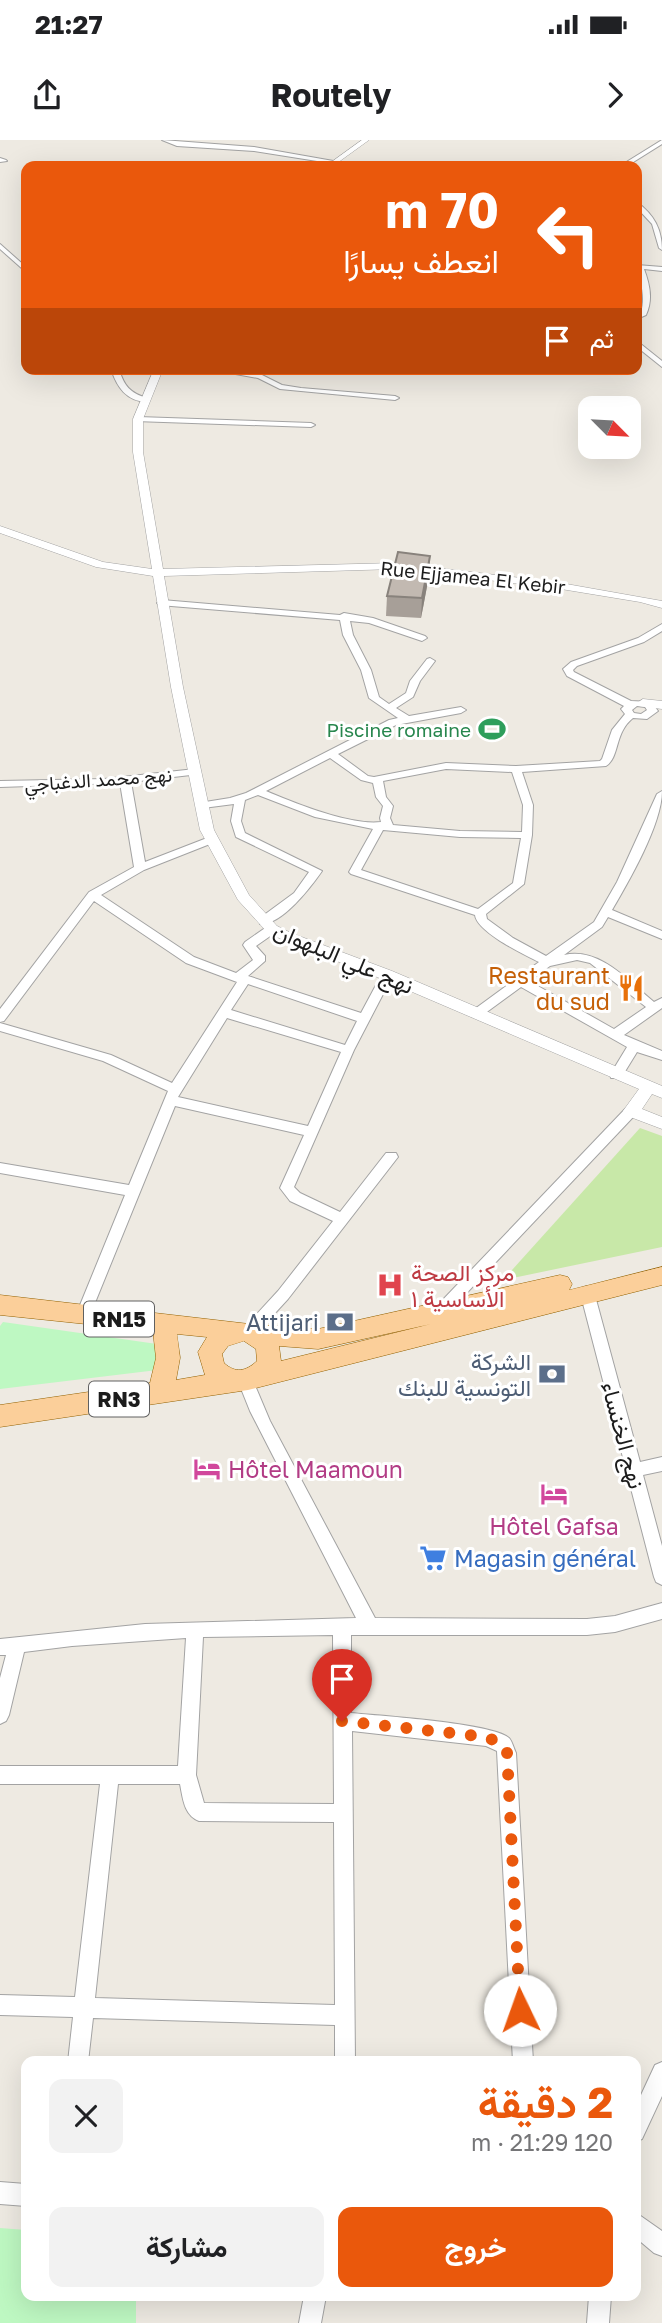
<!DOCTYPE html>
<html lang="ar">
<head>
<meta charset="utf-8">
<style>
  :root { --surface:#fff; --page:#f2f2f2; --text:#202124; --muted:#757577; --accent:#ea580c }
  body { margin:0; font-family:"Golos Text",Vazirmatn,sans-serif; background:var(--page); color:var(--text); direction:rtl; height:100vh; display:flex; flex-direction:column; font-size:26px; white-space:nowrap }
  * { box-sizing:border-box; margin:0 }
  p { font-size:23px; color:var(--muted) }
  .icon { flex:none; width:38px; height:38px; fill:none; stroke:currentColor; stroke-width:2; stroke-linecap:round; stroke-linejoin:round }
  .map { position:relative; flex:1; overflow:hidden; direction:ltr }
  .sheet { position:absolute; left:21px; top:1916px; width:620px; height:245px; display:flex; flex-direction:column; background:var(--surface); border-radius:14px; box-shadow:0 7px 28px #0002; direction:rtl }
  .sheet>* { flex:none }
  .banner { position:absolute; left:21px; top:21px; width:621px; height:214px; border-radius:14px; box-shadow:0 7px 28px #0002; direction:rtl; background:#ea580c; color:#fff; overflow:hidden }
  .needle { width:46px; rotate:114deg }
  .fabs { position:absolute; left:578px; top:256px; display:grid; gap:14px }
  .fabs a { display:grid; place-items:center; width:63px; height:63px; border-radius:14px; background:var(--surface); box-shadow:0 7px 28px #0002; font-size:35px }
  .pin { position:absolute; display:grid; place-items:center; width:60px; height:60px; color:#fff; margin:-72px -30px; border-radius:50% 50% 50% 0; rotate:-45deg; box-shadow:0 0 7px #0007 }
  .pin .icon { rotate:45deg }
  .me { position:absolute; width:77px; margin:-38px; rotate:357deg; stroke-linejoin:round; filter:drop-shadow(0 0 5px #0008) }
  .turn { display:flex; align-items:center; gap:24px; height:147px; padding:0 28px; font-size:32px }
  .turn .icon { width:91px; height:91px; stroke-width:2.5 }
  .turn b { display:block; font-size:49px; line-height:60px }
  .then { display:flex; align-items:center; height:66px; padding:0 28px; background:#0003; gap:14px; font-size:26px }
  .round { display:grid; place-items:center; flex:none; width:74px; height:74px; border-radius:14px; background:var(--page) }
  .overview { display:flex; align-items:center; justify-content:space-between; height:119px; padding:0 28px }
  h1 { font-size:42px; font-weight:700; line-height:52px; color:var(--accent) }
  .cta { display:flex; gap:14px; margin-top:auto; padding:14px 28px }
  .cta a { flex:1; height:80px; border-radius:14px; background:var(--accent); color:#fff; font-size:28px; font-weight:700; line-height:80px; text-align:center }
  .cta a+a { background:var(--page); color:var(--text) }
  .status { display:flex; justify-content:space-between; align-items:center; height:49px; padding:0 35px; background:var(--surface); direction:ltr }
  .status svg { height:19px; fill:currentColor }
  header { display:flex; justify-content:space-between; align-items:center; height:91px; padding:0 28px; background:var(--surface); font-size:32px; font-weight:700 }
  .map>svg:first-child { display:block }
</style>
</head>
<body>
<div class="status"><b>21:27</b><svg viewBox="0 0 49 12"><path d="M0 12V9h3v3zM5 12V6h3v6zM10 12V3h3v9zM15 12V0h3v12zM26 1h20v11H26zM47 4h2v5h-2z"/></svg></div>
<header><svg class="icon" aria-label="forward" viewBox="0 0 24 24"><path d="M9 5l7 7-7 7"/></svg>Routely<svg class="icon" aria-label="share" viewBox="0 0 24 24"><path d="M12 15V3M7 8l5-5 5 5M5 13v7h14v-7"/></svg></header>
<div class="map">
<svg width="662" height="2183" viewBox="0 0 662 2183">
  <rect width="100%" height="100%" fill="#eeeae2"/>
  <path fill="#c8e8a8" d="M640,988l22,8v111l-159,33z"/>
  <path fill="#bef8c2" d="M3,1182l168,24 3,22 -174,21v-63z
    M0,2088l26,2v66h110v27h-136z"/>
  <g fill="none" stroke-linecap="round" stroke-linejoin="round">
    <defs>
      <path id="minor" d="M162,0l92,7 85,15 -3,2 -82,-13 -77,-5z
        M662,0v4l-35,22h-7z
        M0,18l6,2 1,1 -7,1z
        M637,62c17,13 25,27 25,48l-3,-2 -7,-24 -15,-16z
        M0,104l26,23v5l-26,-23z
        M637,125l25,2v4l-18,-2c6,16 9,31 2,46l-9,4v-4l4,-2c5,-18 -1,-31 -4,-48z
        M637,201l25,20v6l-25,-20z
        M111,229h8c5,17 11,24 28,29v4c-21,-1 -30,-15 -36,-33z
        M208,229h20l32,5 22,11 19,3 94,8 4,2 -4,2 -115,-11 -22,-11z
        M138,277l173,6 4,2 -4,2 -176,-6 -1,-2z
        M162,460l178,15 4,-2 29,5 52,18 2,2 -5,3 -53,-18 -19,-2 3,14 18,35 8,27 10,7 17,-11 4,-12 17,-22 3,-1 5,3 -15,20 -7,16 -17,11 13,8 52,-9 5,3 -5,3 -65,12 -58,29 30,22 6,1 72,-14 70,3 84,-5 2,-2 10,-29 13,-16 -4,-5 3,-3 -57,-30 -4,-7 8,-7 67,-24 24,-14v7l-18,11 -67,24 -4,4 1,2 57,29 20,1 7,9 -11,8 -14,-1c-19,15 -13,39 -27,48l-84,6 11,33 -1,30 -8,49 -38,30 1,5 26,19 33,18 48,-34 23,-40 40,-88 5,-3c0,33 -33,90 -50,119l50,21v8l-54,-22 -6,10 -38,28c36,-8 64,26 90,47l8,-4v10l-38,27 38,16v9l-25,-8 -16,26h-10l-1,-3 17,-28 -106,-60 -41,30h-8l-2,-3 2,-3 67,-49c-16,-8 -62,-30 -64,-47l-124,-41 -2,-2 24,-43 -58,-12 -57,-22 -13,5 -4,21 4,12 77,38c-11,16 -41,55 -62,53v-6l34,-25 15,-21 -73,-35 -5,-16 3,-17 -31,4 -5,-3 1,-2 31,-5 16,-5 143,-73 9,-2 -29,-20 -8,-28 -18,-35 -3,-15 -181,-15 -2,-2zM637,566l8,1 2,3 -6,4 -7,-1 -2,-3zM330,618l31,22 12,3 3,14 7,9 -3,12 1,4c-29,4 -87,-19 -115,-31zM446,629l66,3 11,33 -1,27 -62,-1 -67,-6 -3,-7 3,-12 -7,-9 -3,-16zM383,690l77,7 61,1 -8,45 -35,26 -117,-39zM577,820l13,3 56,44 -32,22 -85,-48 21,-15z
        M195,629l4,1v4l-68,8 14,80 62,-24h8v4l-71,28 -43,25 93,62 42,16 17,-13 -10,-15 2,-3 23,-16h8v6l-20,14 9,10v5l-17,15 113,37 22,-41 4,-1 6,4 -39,75 -60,137 6,6 40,19 46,-59h10l2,4 -110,142 -34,37 -5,2 -5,-2 -2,-4 2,-4 34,-37 55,-70 -43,-20 -10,-13 24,-53 -129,-29 -85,209 -2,4h-10l-2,-4 49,-120 -125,-22v-10l129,22 39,-94 -65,-30 -103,-30v-8l111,32 61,28 65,-101 -51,-19 -92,-62 -90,120 -4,1v-13l89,-117 45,-25 -14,-84 -120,4v-6l104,-2zM248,844l109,37 -12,24 -114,-35zM227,878l114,34 -33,74 -130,-29z
        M631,966l5,2 2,3 -2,3 -192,203h-10l-2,-4 2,-4 192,-201z
        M587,1146l5,2 2,4 46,170 22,-5v14l-19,4 19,71v39l-6,-3 -2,-5 -74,-285 2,-4z
        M246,1235l5,1 19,45 105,197 212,1 28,-3 47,-13v16l-47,13 -28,3h-236v78c29,3 141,10 158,25 3,3 5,11 7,15l17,309h-20l-16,-311 -11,-5 -134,-15 3,331h-20v-37l-242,-7 -5,44h-20l5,-45 -73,-2v-20l75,2 25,-213h-100v-18h178l8,-128 -114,8 -48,6 -15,63 -3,6 -6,3v-46l6,-23h-6v-16l145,-15 211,-6 -106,-207 -12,-30 3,-5zM333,1495l1,169 -130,-1 -8,-28 7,-138zM118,1644h62c3,15 4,31 19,37l135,1 1,183 -240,-7z
        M662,1922v34l-20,43 -7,3v-34l20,-43z
        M0,2042l26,2v22l-26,-2z
        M635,2072l27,19v25l-8,-3 -19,-16z
        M304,2156h22l-5,27h-22z
        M589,2156h22l-2,27h-22z"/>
      <path id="tertiary" d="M362,0h7l-36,26h-7z
        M154,229h9l-20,50v33l20,117 232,-6 160,19 107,19v7l-22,-6 -85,-14 -160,-19 -231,7 19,111 31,143 35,65 28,31 14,7 101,38 270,115v12l-10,-4 -10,15 20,8v12l-37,-14 -2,-4 16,-22 -257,-110 -101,-40 -14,-7 -29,-32 -38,-70 -29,-143 -18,-111 -57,-9 -96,-34v-7l103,36 49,7 -19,-117v-33z
        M643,559l19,2v8l-23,-3 -2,-3z"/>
      <path id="primary" d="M662,1127v18l-414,105 -248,37v-22l150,-22 6,-25 -3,-27 -153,-16v-20l258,30 60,4 242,-54 8,2 4,7 -3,6zM431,1184l-150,37 -2,-15 39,3zM177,1194l30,3 -9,15 7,23 -29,5 4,-22zM244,1201l12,8 1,12c-11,10 -21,13 -33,2l-2,-9 6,-8z"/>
    </defs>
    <use href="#minor" stroke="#a3a3a3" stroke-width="2"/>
    <use href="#tertiary" stroke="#a3a3a3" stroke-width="1"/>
    <use href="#primary" stroke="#936101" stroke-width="1"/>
    <use href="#minor" fill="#fff" fill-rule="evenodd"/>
    <use href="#tertiary" fill="#fff" fill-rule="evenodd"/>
    <use href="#primary" fill="#fbcf9a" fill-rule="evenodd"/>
  </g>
  <path fill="#a79f98" d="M429,436l-8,42 -35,-2 1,-20z"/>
  <path fill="#88827c" d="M430,416l-1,20 -8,42 1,-20z"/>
  <path fill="#c2b9b1" stroke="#88827c" stroke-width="2" d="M398,412l32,4 -8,42 -35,-2z"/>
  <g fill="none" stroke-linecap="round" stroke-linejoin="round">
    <path stroke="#ea580c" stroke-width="12" stroke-dasharray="0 21.6" d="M342,1581l145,16 16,8 4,7 13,258"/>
  </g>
  <defs>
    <symbol id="stadium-bare" viewBox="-9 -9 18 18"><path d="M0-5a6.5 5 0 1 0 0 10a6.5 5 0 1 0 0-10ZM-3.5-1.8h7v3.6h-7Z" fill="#2e9e5b" stroke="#fff" stroke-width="2.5" paint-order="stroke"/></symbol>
    <symbol id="restaurant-bare" viewBox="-9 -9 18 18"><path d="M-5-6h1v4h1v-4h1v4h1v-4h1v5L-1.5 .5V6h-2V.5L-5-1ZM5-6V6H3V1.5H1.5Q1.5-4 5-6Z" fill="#e8710a" stroke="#fff" stroke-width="2.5" paint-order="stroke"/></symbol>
    <symbol id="hospital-bare" viewBox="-9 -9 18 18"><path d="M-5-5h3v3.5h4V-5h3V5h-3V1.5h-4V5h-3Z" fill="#e0444e" stroke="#fff" stroke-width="2.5" paint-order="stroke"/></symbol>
    <symbol id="bank-bare" viewBox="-9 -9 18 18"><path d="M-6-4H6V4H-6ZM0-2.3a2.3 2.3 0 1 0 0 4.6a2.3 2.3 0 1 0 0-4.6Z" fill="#5c6f8a" stroke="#fff" stroke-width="2.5" paint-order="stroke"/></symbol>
    <symbol id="hotel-bare" viewBox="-9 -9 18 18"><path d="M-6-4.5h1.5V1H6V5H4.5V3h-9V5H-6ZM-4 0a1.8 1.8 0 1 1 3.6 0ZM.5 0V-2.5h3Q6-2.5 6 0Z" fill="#d1479c" stroke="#fff" stroke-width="2.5" paint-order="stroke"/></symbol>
    <symbol id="supermarket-bare" viewBox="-9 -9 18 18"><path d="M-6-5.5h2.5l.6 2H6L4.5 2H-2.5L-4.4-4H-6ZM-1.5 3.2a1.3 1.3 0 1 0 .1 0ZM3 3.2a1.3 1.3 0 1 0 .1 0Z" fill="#3f7fe0" stroke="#fff" stroke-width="2.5" paint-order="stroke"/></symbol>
  </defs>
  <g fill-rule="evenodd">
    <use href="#stadium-bare" x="473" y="570" width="38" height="38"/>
    <use href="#restaurant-bare" x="612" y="829" width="38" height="38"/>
    <use href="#hospital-bare" x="371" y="1126" width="38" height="38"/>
    <use href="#bank-bare" x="321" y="1163" width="38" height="38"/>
    <use href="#bank-bare" x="533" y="1215" width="38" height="38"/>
    <use href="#hotel-bare" x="188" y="1310" width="38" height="38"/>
    <use href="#hotel-bare" x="535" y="1335" width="38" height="38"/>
    <use href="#supermarket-bare" x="414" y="1399" width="38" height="38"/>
  </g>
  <g text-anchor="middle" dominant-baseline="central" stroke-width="6" stroke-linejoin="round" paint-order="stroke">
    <g font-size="19" fill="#1c1c1c" stroke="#fff">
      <text transform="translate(473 437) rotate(6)">Rue Ejjamea El Kebir</text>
      <text transform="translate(98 639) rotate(-4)">نهج محمد الدغباجي</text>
    </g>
    <g font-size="19" fill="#27864d" stroke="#fff" text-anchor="end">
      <text x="471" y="589">Piscine romaine</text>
    </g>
    <g fill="#fff" stroke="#606060" stroke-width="2">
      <rect x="84" y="1161.5" width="70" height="35" rx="5"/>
      <rect x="89" y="1241.5" width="60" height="35" rx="5"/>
    </g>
    <g font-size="21" font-weight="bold" fill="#1c1c1c">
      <text x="119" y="1179">RN15</text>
      <text x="119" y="1259">RN3</text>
    </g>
    <g font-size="23" fill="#1c1c1c" stroke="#fff">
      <text transform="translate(344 817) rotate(23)">نهج علي البلهوان</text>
      <text transform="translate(624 1295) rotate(75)">نهج الخنساء</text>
    </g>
    <g font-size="23" fill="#c56008" stroke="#fff" text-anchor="end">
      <text x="610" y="835">Restaurant<tspan x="610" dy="26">du sud</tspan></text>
    </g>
    <g font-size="23" fill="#be3a42" stroke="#fff" text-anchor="start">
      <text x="411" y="1132">مركز الصحة<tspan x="411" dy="26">الأساسية ١</tspan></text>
    </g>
    <g font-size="23" fill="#4e5e75" stroke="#fff" text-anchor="end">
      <text x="319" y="1182">Attijari</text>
      <text x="531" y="1221">الشركة<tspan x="531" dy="26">التونسية للبنك</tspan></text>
    </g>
    <g font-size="23" fill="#b23c85" stroke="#fff" text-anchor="start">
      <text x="228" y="1329">Hôtel Maamoun</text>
      <text x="554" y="1386" text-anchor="middle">Hôtel Gafsa</text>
    </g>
    <g font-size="23" fill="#366cbe" stroke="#fff" text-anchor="start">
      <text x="454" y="1418">Magasin général</text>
    </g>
  </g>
</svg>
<div class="fabs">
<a><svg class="needle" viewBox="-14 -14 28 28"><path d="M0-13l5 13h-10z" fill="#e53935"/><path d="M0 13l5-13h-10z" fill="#757577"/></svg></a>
</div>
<div class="pin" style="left:342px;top:1581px;background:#d93025"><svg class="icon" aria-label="arrive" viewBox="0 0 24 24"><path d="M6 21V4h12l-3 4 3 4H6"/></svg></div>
<svg class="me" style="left:520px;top:1870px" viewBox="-20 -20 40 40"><circle r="19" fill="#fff"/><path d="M0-13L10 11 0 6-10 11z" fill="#ea580c"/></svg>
<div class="banner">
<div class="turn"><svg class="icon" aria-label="left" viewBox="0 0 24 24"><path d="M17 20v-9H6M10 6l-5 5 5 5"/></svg><div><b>70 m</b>انعطف يسارًا</div></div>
<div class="then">ثم<svg class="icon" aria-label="arrive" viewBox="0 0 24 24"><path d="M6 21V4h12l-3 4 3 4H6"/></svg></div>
</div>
<section class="sheet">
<div class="overview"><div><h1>2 دقيقة</h1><p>120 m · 21:29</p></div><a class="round"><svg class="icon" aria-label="close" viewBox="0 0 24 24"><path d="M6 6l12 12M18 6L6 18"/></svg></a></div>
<div class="cta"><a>خروج</a><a>مشاركة</a></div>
</section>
</div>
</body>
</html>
